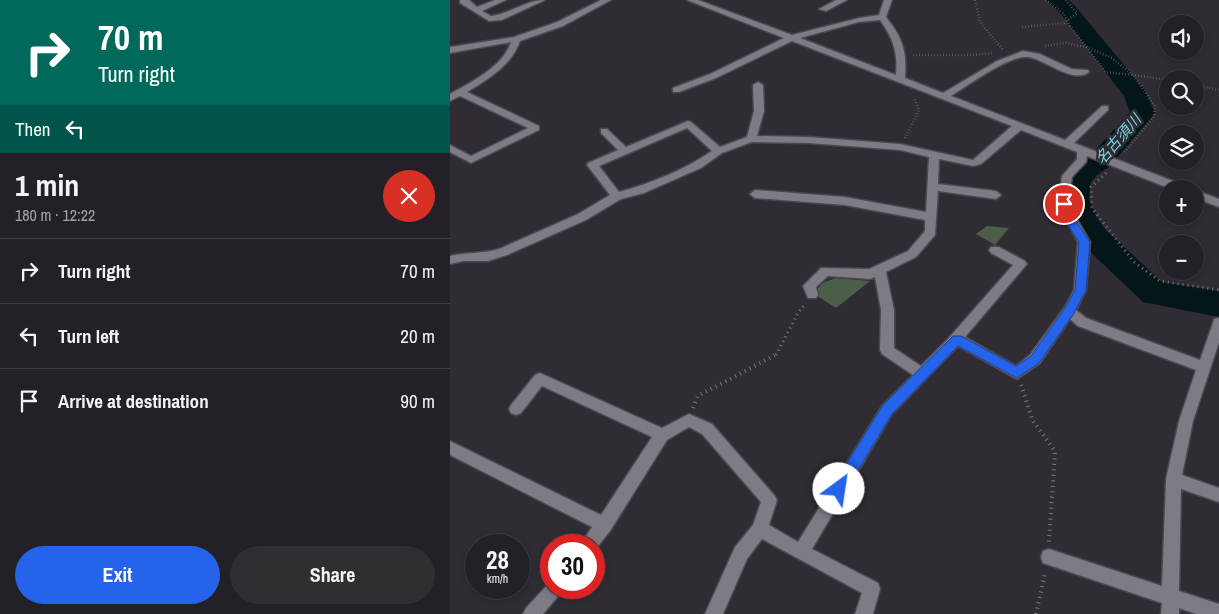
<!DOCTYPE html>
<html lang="en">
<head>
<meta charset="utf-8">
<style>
  :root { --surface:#232127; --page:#2f2e33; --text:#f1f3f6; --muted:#a3a3a7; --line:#403e44; --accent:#2563eb }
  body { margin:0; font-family:"Archivo Narrow","Noto Sans JP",sans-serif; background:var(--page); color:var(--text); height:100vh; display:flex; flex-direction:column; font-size:19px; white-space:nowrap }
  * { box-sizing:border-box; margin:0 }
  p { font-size:16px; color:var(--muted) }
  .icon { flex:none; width:28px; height:28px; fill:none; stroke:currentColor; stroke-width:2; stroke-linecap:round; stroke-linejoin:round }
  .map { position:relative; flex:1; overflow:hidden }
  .drawer { display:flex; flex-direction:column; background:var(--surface); width:450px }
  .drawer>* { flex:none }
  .guide { background:#00695c; color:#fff; overflow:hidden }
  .fabs { position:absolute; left:709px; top:15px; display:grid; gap:10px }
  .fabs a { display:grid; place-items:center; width:45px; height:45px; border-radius:50%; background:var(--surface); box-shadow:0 2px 8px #0003,0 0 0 1px var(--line); font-size:25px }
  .speed { position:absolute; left:15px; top:534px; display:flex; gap:10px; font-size:25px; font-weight:700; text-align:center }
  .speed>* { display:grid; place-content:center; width:65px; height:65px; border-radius:50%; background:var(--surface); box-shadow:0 2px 8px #0003,0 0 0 1px var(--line); line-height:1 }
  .speed small { font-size:12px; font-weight:400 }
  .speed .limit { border:8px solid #d22; background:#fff; color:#111 }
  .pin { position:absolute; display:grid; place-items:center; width:42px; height:42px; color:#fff; margin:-21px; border:2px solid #fff; border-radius:50%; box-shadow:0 1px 5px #0007 }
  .me { position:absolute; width:55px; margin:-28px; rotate:31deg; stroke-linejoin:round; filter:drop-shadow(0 0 4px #0008) }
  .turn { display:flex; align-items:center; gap:18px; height:105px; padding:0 15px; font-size:22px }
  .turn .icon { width:65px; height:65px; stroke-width:2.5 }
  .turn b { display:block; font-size:35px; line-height:42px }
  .then { display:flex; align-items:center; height:48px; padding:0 15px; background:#0003; gap:10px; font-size:19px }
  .round { display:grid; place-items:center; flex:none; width:52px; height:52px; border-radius:26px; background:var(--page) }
  .headline { display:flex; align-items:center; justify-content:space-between; height:85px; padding:0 15px }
  h1 { font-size:30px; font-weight:800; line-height:38px }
  .primary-button { display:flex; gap:10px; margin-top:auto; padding:10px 15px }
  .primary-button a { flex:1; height:58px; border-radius:30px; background:var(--accent); color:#fff; font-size:20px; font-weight:800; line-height:58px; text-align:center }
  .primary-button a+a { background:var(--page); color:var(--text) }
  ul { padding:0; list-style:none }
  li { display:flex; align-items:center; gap:15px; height:65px; padding:0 15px; border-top:1px solid var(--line) }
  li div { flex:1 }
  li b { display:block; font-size:19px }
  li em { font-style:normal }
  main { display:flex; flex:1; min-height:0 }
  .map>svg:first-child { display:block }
</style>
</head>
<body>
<main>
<section class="drawer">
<div class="guide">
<div class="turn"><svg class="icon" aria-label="right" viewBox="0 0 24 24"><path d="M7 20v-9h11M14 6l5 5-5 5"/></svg><div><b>70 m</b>Turn right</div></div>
<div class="then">Then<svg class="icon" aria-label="left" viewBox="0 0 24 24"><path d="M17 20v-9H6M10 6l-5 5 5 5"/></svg></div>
</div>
<div class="headline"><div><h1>1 min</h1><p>180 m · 12:22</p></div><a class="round" style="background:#d93025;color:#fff"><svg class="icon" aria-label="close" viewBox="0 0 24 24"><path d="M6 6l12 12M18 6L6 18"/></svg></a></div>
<ul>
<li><svg class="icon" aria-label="right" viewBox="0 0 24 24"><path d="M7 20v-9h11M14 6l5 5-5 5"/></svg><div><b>Turn right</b></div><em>70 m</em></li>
<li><svg class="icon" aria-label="left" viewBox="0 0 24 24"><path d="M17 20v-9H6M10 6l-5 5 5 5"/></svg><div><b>Turn left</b></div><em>20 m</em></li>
<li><svg class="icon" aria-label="arrive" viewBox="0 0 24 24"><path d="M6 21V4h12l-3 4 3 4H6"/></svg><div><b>Arrive at destination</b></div><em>90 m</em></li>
</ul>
<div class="primary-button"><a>Exit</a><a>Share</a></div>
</section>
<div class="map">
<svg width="769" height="614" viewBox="0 0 769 614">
  <rect width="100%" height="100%" fill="#2f2c34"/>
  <path fill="#4c5d48" d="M537,226l22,2 -14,17 -19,-11z
    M386,278l34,3 -34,27 -22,-14 8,-11z"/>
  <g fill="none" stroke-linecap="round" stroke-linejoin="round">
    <path fill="#041618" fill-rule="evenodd" d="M596,0h23l6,6 70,84 10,23 -46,54 -12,8 -6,7 -2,17 8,19 8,11 57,53 57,9v26l-76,-15 -60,-57 -15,-25 -7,-21 2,-19 14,-17 14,-8 39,-43 -6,-16 -63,-82z"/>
    <defs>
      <path id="minor" d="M10,0h9l8,7 18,-7h11l-24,11 9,5c19,-2 34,-16 54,-16l-43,20 -13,1 -29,-18z
        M151,0h10l-48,26 -43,15c-8,24 -32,38 -53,51l72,34v4l-68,33 -21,-11v-7l21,11 57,-28 -68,-32 -10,5v-7c21,-12 53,-27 61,-52l-61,11v-6l64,-10 43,-15z
        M237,0h11l94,35 67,-17 20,-3 5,-15h8l-6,17c17,22 21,34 19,61l38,15 54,-32 26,-10 17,3 32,15 16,1 1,2c-16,13 -45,-14 -62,-15 -17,-2 -60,29 -76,39l114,44 37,-34h6v4l-34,33 112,43 1,3h-16l-84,-33 -1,6 -14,15 -4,27 22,38 -4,48 -10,20 10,8 114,42 13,-37 1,-4 5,-1v24l-26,79 -11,54 37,13v14l-38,-13 -2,102 40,13v10h-23l-17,-6v6h-18l1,-11 -119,-40 -2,-6 2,-6 6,-2 113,37 4,-107 13,-58 17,-51 -118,-44 -8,-7 -30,44 -23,16 -59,-33 -66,68 -80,135 66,34 2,6 -7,25h-18l7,-21 -100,-54 -15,20 -24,55h-18l30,-67 18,-22 8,-23 -59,-68 -13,-7 -22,13 -57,91 -16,20v-6h-14l12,-18 -142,-72v-14l151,74 51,-78 -110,-51 -21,27 -5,2 -5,-2 -2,-4 2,-4 24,-30 5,-2 122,55 27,-14 23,10 62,71 3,5 -8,25 29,17 84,-136 31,-31 -31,-21 -2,-4 1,-40 -6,-33 -5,2 -42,-3 -12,11 2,8 -2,3h-8l-5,-12 18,-18 48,1 39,-18 17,-20v-11l-80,-15 -90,-7 -5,-4 5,-4 90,7 81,15 3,-55 -29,-7 -91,-7 -57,-1 -30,11 -21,15 -57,25 -23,6 -35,21 -79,35 -19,6h-25l-13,3v-8c16,-4 33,-2 49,-7l79,-35 32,-19 -23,-30 1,-2 30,-13 -17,-17v-4h6l19,18 62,-26 3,1 29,25 27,-10 7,-26 -1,-26 5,-3 5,3 1,26 -7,25 52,1 91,7 73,16 39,-34 -220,-85 -76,37 -37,14h-6v-4l37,-14 74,-36zM430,20c13,18 18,32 16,55l-96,-37 59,-16zM237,128l25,23c-28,19 -60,32 -93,41l-20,-26zM571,130l56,22v7l-15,17 -4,28 20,38 -4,48 -9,17 -35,48 -14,11 -51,-29 62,-73 -2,-3 -26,-14h-8l-2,3 2,3 22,12 -66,75 -26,26 -27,-18v-38l-8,-38 30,-15 19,-22 3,-44 58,8 5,-4 -5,-4 -58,-7 1,-25 34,7 8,-2z
        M386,0h11l-21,11 -7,-2z
        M745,190l24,9v8l-24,-9z
        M101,581v7h11l-2,6 -17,20h-20l3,-6z"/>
    </defs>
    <use href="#minor" stroke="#4a474e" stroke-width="3"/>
    <path stroke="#7b797f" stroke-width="2.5" stroke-dasharray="0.5 2.5" stroke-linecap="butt" d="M525,0l5,22 23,28
      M596,0l18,14 6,12 36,46 27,3 22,31 -1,11 -31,37
      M572,27l42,-4 13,-10 -11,-13
      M595,46l21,-3 20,4 26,11 21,17 35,5
      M463,55h61l18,-2
      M745,85l24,5
      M455,138l14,-28 -5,-12"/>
    <path stroke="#7b797f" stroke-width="3" stroke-dasharray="1 4" stroke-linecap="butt" d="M656,173l-15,14 1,21 42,54 26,19 59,9
      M326,355l22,-42 8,-10"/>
    <path stroke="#7b797f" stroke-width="4" stroke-dasharray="1 4.5" stroke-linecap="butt" d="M571,385l12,36 22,30 -6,91
      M243,408l5,-12 79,-42
      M586,614l9,-41"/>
    <use href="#minor" fill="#7f7b85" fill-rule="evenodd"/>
  </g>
  <path fill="#2563eb" stroke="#184099" d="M614,201l3,1 9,19 14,21 -4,48 -13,25 -34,48 -22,15 -59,-32 -66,68 -48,79 -5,2 -5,-2 -2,-4 2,-5 49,-79 70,-69h8l55,30 15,-10 34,-48 10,-18 4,-48 -13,-20 -7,-18z"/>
  <g text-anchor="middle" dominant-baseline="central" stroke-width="5" stroke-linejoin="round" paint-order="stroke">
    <g font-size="15" font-style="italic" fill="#76d8e2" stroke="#2f2c34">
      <text transform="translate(668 139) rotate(-49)">名古須川</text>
    </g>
  </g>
</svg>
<div class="fabs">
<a><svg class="icon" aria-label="sound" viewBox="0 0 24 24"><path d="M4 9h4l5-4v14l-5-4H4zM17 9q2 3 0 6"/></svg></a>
<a><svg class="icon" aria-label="search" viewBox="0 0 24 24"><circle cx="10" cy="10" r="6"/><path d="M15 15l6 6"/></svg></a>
<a><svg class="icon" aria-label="layers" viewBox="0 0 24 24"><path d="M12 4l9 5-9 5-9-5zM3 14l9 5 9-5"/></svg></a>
<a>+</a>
<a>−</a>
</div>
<div class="speed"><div>28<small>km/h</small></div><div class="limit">30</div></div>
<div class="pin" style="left:614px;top:204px;background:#d93025"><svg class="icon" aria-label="arrive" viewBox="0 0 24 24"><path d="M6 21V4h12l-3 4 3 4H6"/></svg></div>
<svg class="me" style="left:389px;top:489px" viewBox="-20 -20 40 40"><circle r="19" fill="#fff"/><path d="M0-13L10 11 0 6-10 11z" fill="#2563eb"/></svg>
</div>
</main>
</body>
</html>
